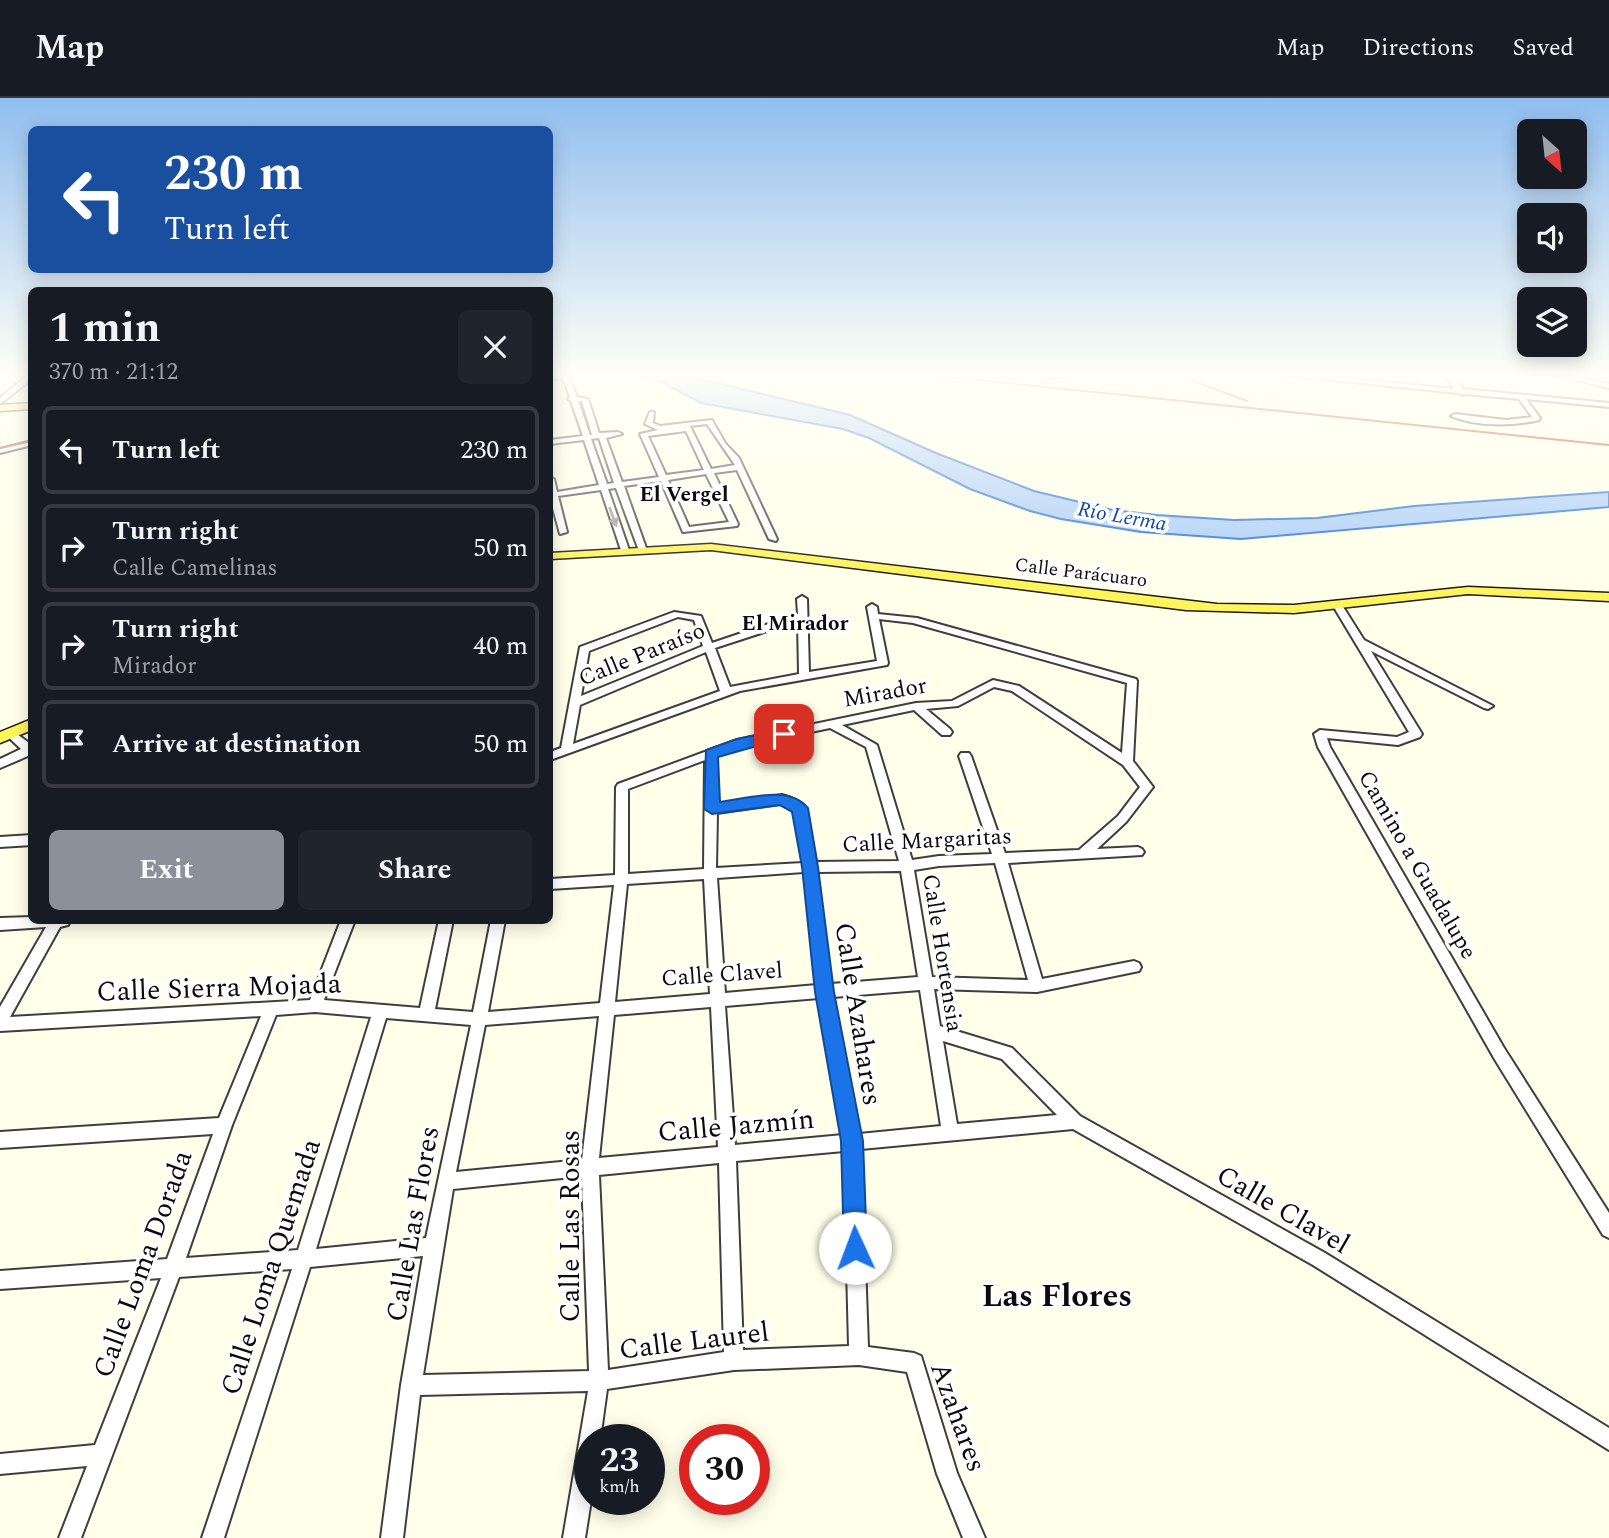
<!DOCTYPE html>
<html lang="en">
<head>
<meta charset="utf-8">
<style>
  :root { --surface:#171b24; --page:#20242c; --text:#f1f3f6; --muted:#9ea1a6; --line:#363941; --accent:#8c9099 }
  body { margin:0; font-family:Spectral,serif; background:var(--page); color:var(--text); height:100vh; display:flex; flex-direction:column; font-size:26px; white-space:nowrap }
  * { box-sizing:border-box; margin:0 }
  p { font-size:23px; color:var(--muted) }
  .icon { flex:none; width:38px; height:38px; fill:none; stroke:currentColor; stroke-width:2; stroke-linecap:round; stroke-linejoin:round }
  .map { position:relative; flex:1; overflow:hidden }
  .drawer { position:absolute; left:28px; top:189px; width:525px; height:637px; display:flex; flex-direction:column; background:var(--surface); border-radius:10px; box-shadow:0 4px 18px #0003 }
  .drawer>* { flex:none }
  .banner { position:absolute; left:28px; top:28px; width:525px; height:147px; border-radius:10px; box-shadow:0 4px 18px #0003; background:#1a4fa0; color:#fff; overflow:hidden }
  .needle { width:46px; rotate:153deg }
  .buttons { position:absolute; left:1517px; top:21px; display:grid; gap:14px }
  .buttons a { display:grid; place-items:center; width:70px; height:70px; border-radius:10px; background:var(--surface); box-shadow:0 4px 18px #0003; font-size:35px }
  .speed { position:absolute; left:574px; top:1326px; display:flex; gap:14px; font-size:35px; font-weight:700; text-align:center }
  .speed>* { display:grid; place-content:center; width:91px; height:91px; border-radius:50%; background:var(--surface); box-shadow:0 4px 18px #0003; line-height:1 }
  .speed small { font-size:18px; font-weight:400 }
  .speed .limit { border:10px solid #d22; background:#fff; color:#111 }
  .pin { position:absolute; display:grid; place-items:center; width:60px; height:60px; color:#fff; margin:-30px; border-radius:14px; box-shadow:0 4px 10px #0006 }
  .me { position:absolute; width:77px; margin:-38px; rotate:358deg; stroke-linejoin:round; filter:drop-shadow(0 0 5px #0008) }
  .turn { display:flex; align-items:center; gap:24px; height:147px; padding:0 21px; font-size:32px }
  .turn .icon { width:91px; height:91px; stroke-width:2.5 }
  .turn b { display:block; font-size:49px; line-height:60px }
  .round { display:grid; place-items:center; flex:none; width:74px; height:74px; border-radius:10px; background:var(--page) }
  .headline { display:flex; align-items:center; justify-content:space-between; height:119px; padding:0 21px }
  h1 { font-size:42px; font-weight:700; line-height:52px }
  .action { display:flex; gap:14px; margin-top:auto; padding:14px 21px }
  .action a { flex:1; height:80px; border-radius:10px; background:var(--accent); color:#fff; font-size:28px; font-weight:700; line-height:80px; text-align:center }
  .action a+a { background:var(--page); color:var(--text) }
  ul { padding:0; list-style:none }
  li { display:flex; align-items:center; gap:21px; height:88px; margin:0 14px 10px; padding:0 7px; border:4px solid var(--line); border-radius:10px }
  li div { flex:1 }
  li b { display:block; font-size:26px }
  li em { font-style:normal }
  header { display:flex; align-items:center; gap:42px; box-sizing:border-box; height:98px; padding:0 35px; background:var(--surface); border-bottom:2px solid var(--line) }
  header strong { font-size:33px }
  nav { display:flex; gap:38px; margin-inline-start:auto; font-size:24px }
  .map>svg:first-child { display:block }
</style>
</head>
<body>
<header>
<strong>Map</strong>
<nav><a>Map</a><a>Directions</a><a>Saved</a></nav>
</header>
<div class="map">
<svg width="1609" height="1440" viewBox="0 0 1609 1440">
  <rect width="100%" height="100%" fill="#ffffea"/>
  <path fill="#accef9" stroke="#2f75d4" stroke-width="2" d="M634,276h45l171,41 86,38 98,38 79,19 44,5 77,5 83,-2 97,-12 195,-14v15l-368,32 -100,-7 -80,-13 -31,-8 -60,-22 -101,-51 -26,-9 -142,-26 -38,-20z"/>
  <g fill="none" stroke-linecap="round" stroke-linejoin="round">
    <defs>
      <path id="minor" d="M29,276h3v5l-32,25v-6z
        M1273,276h29l153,15 -11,-15h7l12,15 146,14v4l-83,-8 14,19 -1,2c-25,6 -64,7 -88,-4l4,-2 51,6 26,-3 -13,-18 -54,-5 -3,1 -4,-2z
        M1552,276h14l43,10v4z
        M550,277h18l9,22 11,2 11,34 19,-1 4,2 -16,4 16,44 37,-5 -19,-43 18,-4 -13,-6 5,-12h4l-1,11 7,3 52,-6 13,23 14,15 38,81 -1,2 -7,-2 -32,-69 -23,3 24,51 -1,2 -54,6 -22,-51 -37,5 22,62 -1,2 -7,-2 -22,-60 -8,1 21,61 -1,2 -7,-2 -20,-60 -43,6 9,36 -7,2 -10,-37v-20l4,2 3,13 42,-7 -15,-45 -34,4v-4l33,-4 -12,-35 -3,-2 2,-2 -7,-19 -13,1zM578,303h4l10,34h-2zM707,326l28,41 -24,4 -21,-43zM686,333l18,39 -38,5 -18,-39zM599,340l15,45 -7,1 -16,-45zM706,376l23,48 -40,5 -21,-47z
        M32,343v4l-32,8v-4z
        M802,498l5,3 2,73 68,-11 -10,-54 5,-3 5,3 1,7 39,4 219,61 1,2 -4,80 20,26 -27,35 -29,27 41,-2 4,2 2,3 -2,3 -134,8 34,116 92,-18 5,2 2,4 -2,4 -102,21 -103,-3 6,37 72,22 68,68 245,137 284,175v22l-296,-185 -240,-136 -212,20 7,198 46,6 7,3 36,117 28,65h-22l-26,-64 -30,-102 -48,-7 -125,5 -127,19 -7,51h-10l1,60 -6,38h-22l25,-147 -168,4 -17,143h-22l20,-153 22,-129 -113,11 -86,271h-22l90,-269 -113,8 -98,261h-22l28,-72 -87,8v-20l95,-9 66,-167 -161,11v-18l167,-12 46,-125 -213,14v-16l219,-14 42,-102 -261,15v-24l46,-80 -46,3v-12l32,-1v3l38,1 -2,4 -8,2 -50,90 300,-17 31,-80h14l-31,80 96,8 19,-88h14l-18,89 38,3 18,-92h14l-17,92 112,-9 14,-118 -64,4v-10l65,-4 1,-88 2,-3 119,-44 179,-37 36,-2 41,-21 26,6 103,67 5,-70 -214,-60 -34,-4 9,44 -1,2 -147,26 -190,69v-8l11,-4 19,-101 94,-35 27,4 11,27 86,-29 -1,-15zM678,519l16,3 9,26 -122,50 8,-45zM798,523l1,53 -69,13 -15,-39zM706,554l14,39 -147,53 7,-39zM994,589l18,4 111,74 17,22 -22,29 -39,34 -74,3 -34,-97 -2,-3h-8l-2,3 33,98 -53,2 -27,4 -35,-115 -35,-20 72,-15 28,25h8l2,-3 -2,-3 -24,-20 32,-3zM830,630l36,19 33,114 -83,1 -10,-53c-4,-7 -16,-12 -24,-14l-65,9v-48l22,-9zM705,662l-1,109 -76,5v-85zM780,706l14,7 9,52 -87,5 1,-55zM995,765l33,117 -96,-3 -18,-107 25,-4zM901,773l17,106 -87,7 -14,-112zM804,774l13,113 -92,8 -8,-115zM704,781l6,115 -95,8 12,-118zM920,892l21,136 -82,8 -26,-137zM819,900l24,137 -108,10 -10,-139zM711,909l7,140 -119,11 15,-143zM315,914l56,5 -73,233 -112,8 46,-133 44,-110zM599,918l-17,144 -126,12 29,-147zM386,920l85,7 -45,213 -110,11zM943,943l59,18 55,56 -100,9zM844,1053l5,195 -106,4 -7,-189zM719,1065l5,189 -116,18 -9,-195zM582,1078l7,195 -166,4 30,-186z
        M1337,503l3,1 24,38 129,66 -5,3 -4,-1 -113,-57 51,83 -2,3 -22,8 -71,-7 3,9 174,301 105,165v25l-6,-3 -109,-177 -176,-311 -4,-13 6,-4 77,7 12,-5 -77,-128z
        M10,631l22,16v12l-4,-1 -28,12v-9l21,-10 -17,-16z
        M32,737v10l-32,2v-10z"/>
      <path id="major" d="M32,305v6l-32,2v-6z
        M711,446l506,60 77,1 174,-18 141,6v8l-141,-7 -174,19 -108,-3 -475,-60 -161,9v-6z
        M32,621v11l-32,13v-11z"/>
    </defs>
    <use href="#minor" stroke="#3e3e3e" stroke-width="4"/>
    <use href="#major" stroke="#1c1c1c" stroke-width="3"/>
    <use href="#minor" fill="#fff" fill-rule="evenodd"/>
    <use href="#major" fill="#fff45a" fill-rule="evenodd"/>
    <path stroke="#c1331d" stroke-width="2" d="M920,276l689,71
      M1175,276l72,27
      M1042,283l42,-7
      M0,350l32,-7"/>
  </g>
  <defs><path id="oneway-solid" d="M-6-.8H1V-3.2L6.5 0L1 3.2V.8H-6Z" transform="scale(1.75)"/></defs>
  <use fill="#9d9d9d" href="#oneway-solid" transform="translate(613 419) rotate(70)"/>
  <linearGradient id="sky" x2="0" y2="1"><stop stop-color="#90beef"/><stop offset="0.58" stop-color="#fffff6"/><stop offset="1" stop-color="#fffff6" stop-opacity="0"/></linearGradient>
  <rect width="1609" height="478" fill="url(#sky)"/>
  <path fill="#1a73e8" stroke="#114b97" stroke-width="2" d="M784,631l5,2 3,3 -3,3 -71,20 2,45c26,-3 69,-18 88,6l10,59 16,125 29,149 4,107 -3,8 -9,4 -8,-4 -3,-8 -3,-107 -26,-149 -13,-125 -10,-55 -12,-7 -68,9 -8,-5 2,-59 31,-11z"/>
  <g text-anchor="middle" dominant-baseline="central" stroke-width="7" stroke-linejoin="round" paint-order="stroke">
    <g font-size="19" fill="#0b0b0b" stroke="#fff">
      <text transform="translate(1081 475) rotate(7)">Calle Parácuaro</text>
    </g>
    <g font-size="21" font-weight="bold" fill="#0b0b0b" stroke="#fff">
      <text x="684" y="397">El Vergel</text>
      <text x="795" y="526">El Mirador</text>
    </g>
    <g font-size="21" font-style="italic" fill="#1048a2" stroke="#fff">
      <text transform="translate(1122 419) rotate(10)">Río Lerma</text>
    </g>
    <g font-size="23" fill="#0b0b0b" stroke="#fff">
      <text transform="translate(642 557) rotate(-22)">Calle Paraíso</text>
      <text transform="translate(885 595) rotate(-10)">Mirador</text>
      <text transform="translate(927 743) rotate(-3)">Calle Margaritas</text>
      <text transform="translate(1417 767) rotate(60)">Camino a Guadalupe</text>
      <text transform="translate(942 855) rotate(81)">Calle Hortensia</text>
      <text transform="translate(722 877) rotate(-4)">Calle Clavel</text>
    </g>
    <g font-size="28" fill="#0b0b0b" stroke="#fff">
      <text transform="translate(219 890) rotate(-2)">Calle Sierra Mojada</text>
      <text transform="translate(858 916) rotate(81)">Calle Azahares</text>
      <text transform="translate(736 1028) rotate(-5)">Calle Jazmín</text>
      <text transform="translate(1283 1112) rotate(30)">Calle Clavel</text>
      <text transform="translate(413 1126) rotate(-80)">Calle Las Flores</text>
      <text transform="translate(570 1128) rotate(-90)">Calle Las Rosas</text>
      <text transform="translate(143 1166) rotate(-70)">Calle Loma Dorada</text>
      <text transform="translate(271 1169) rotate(-72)">Calle Loma Quemada</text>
      <text transform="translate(694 1243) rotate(-7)">Calle Laurel</text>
      <text transform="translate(958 1319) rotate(70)">Azahares</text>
    </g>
    <g font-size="32" font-weight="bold" fill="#0b0b0b" stroke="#fff">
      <text x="1057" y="1198">Las Flores</text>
    </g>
  </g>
</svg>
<div class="buttons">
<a><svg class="needle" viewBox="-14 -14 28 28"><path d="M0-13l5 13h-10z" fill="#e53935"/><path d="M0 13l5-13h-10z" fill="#9ea1a6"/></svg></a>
<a><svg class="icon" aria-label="sound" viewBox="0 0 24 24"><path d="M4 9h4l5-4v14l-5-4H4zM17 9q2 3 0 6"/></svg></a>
<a><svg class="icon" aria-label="layers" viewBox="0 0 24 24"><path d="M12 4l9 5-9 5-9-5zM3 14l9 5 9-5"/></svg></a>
</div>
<div class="speed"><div>23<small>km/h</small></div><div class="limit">30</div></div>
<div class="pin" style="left:784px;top:636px;background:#d93025"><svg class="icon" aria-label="arrive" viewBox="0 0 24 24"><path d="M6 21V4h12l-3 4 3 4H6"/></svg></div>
<svg class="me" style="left:855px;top:1150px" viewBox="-20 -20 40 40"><circle r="19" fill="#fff"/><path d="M0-13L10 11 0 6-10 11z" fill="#1a73e8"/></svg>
<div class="banner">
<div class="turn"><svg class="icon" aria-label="left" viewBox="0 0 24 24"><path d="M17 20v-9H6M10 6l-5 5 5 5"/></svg><div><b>230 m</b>Turn left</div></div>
</div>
<section class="drawer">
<div class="headline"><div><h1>1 min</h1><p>370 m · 21:12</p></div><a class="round"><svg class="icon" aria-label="close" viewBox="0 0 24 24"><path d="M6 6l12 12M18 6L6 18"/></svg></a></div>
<ul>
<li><svg class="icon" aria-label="left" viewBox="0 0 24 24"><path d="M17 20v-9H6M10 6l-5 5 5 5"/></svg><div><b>Turn left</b></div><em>230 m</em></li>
<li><svg class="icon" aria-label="right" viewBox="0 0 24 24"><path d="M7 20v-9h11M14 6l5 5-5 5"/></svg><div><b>Turn right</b><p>Calle Camelinas</p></div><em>50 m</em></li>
<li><svg class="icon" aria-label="right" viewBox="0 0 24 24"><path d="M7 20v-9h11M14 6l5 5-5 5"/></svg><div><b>Turn right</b><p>Mirador</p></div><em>40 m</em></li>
<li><svg class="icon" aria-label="arrive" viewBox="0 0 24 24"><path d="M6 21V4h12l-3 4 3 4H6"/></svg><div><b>Arrive at destination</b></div><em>50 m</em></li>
</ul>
<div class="action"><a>Exit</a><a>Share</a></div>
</section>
</div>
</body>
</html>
